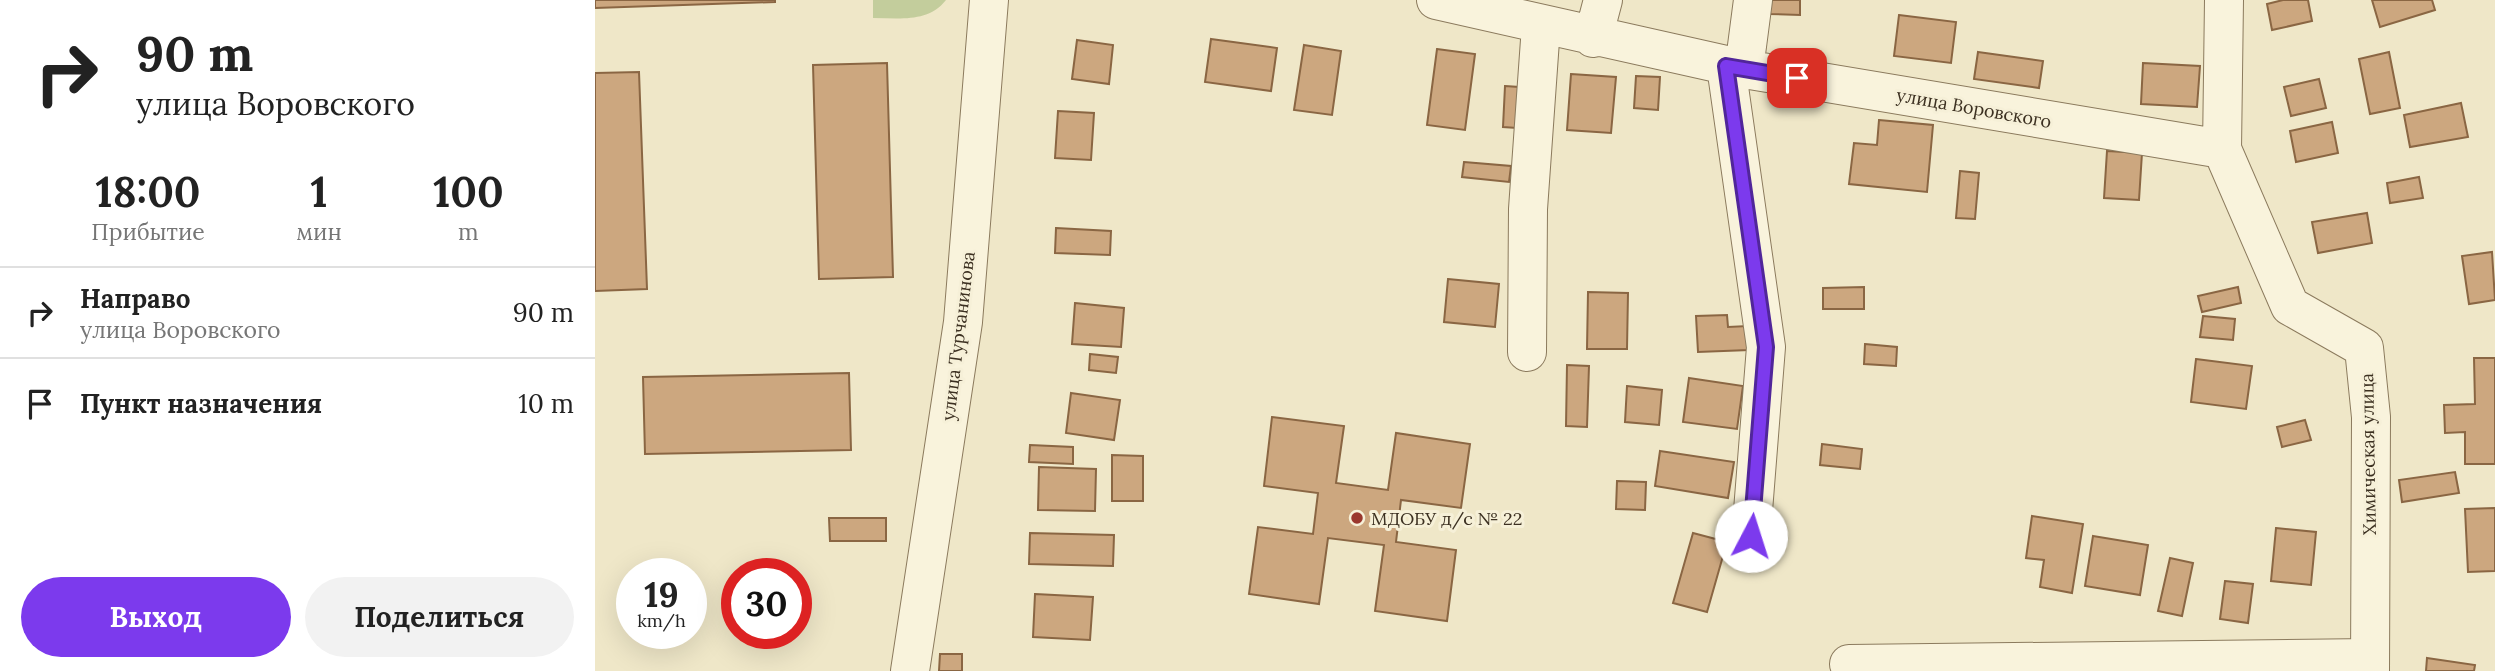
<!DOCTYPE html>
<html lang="ru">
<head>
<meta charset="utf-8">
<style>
  :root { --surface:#fff; --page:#f2f2f2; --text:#222; --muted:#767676; --line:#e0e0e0; --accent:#7c3aed }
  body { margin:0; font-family:Lora,serif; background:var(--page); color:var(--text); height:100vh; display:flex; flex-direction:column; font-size:26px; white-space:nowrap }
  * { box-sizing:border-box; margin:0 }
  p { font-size:23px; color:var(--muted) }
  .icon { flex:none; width:38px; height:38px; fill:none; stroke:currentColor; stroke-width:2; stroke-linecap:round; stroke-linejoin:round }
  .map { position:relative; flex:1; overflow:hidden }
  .panel { display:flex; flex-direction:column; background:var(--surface); width:595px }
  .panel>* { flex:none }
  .guide { background:#fff; color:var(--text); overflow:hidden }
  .speed { position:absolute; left:21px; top:558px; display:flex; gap:14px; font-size:35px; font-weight:700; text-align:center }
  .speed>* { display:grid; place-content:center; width:91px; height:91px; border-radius:50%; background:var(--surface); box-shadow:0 7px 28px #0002; line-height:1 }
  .speed small { font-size:18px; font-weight:400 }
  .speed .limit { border:10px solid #d22; background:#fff; color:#111 }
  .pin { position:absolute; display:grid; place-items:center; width:60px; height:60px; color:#fff; margin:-30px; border-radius:14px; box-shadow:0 4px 10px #0006 }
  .me { position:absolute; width:77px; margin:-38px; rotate:5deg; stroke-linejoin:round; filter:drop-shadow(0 0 5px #0008) }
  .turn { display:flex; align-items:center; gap:24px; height:147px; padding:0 21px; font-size:32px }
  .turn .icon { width:91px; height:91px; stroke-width:2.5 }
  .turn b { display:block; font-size:49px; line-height:60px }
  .eta { display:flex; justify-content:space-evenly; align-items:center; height:119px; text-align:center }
  .eta b { font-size:42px; font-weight:800; line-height:49px }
  .cta { display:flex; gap:14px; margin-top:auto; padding:14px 21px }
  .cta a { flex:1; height:80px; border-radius:42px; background:var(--accent); color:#fff; font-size:28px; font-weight:800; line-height:80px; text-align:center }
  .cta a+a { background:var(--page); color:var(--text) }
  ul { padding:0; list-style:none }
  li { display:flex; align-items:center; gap:21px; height:91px; padding:0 21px; border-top:2px solid var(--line) }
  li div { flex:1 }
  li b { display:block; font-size:26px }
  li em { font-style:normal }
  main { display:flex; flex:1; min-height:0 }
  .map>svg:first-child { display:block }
</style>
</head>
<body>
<main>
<section class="panel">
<div class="guide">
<div class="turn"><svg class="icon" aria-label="right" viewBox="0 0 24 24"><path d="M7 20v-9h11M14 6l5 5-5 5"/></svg><div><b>90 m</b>улица Воровского</div></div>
</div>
<div class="eta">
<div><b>18:00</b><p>Прибытие</p></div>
<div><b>1</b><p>мин</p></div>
<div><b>100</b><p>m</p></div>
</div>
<ul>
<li><svg class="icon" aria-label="right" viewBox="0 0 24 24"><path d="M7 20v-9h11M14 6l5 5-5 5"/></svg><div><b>Направо</b><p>улица Воровского</p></div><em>90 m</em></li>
<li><svg class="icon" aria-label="arrive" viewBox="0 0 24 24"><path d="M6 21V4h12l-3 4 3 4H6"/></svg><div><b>Пункт назначения</b></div><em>10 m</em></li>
</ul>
<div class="cta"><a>Выход</a><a>Поделиться</a></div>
</section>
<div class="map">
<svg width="1900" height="671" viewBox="0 0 1900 671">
  <rect width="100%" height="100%" fill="#efe7c8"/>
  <path fill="#c3cd9c" d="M278,0h73c-18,23 -47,18 -73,18z"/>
  <path fill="#cca77f" stroke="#8a6643" stroke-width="2" d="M0,0h180v2l-180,6z
    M1174,0h31v15l-31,-1z
    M1688,0h25l4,21 -40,9 -5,-26z
    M1777,0h60l3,10 -55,17z
    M1304,15l57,7 -5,41 -57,-7z
    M616,39l66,9 -6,43 -66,-9z
    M482,40l36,5 -4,39 -37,-5z
    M709,45l37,6 -9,64 -38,-5z
    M842,49l38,5 -10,76 -38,-5z
    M1383,52l65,9 -4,27 -65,-9z
    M1794,52l11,56 -30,6 -11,-55z
    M292,63l6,214 -74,2 -6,-214z
    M1548,63l57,3 -3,41 -56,-3z
    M44,72l8,217 -52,2v-218z
    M976,74l45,3 -5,56 -44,-3z
    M1041,76l24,1 -2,33 -24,-2z
    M1724,79l7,29 -35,8 -7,-29z
    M910,86l14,1 -2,41 -14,-1z
    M1866,103l7,34 -58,10 -6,-32z
    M463,111l36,2 -3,47 -36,-2z
    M1284,120l54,5 -6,67 -78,-8 5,-41 23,2z
    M1737,122l6,31 -42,9 -6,-31z
    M1512,151l35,2 -3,47 -35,-2z
    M869,162l47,4 -2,16 -47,-5z
    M1365,171l19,2 -4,46 -19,-1z
    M1824,177l4,21 -33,5 -3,-20z
    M1772,213l5,30 -54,10 -6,-31z
    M461,228l55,3 -1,24 -55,-2z
    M1897,252l3,48 -26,4 -7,-48z
    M853,279l51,5 -4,43 -51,-5z
    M1269,287v22h-41v-21z
    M1643,287l3,16 -39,9 -4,-16z
    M993,292l40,1 -1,56h-40z
    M480,303l49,5 -3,39 -49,-3z
    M1132,315l1,12 20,-1 1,24 -51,2 -2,-36z
    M1608,316l32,3 -2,21 -33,-3z
    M1270,344l32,3 -1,19 -32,-2z
    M495,354l28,3 -2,16 -27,-3z
    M1879,358h21v106h-30v-32l-20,1 -1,-28 31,-1z
    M1601,359l56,7 -6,43 -55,-7z
    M972,365l22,1 -2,61 -21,-1z
    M254,373l2,77 -206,4 -2,-77z
    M1094,378l54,8 -6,43 -54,-7z
    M1032,386l35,4 -3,35 -34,-3z
    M476,393l49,7 -6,40 -48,-7z
    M677,417l72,9 -8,57 52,7 8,-57 74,11 -9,64 -60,-8 -5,42 60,8 -9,71 -72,-10 9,-66 -56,-7 -9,66 -70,-10 9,-67 55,7 5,-41 -54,-7z
    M1710,420l6,20 -29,7 -5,-20z
    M1227,444l40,5 -2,20 -40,-4z
    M435,445l43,2v17l-44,-2z
    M1065,451l74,11 -6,36 -73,-12z
    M517,455l31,1v45h-31z
    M444,467l57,2 -1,42 -57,-1z
    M1860,472l4,21 -57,9 -3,-22z
    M1022,481l29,1 -1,28 -29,-1z
    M1900,508v63l-27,1 -3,-63z
    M1437,516l51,8 -11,69 -32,-6 4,-27 -18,-2z
    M234,518h57v23h-56z
    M1681,528l40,4 -5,53 -40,-4z
    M435,533l84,2 -1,31 -84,-2z
    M1098,533l34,9 -20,70 -34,-9z
    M1498,536l55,9 -8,50 -55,-9z
    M1575,558l23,5 -11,53 -24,-5z
    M1630,581l28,3 -5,39 -28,-4z
    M440,594l58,3 -3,43 -57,-3z
    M345,654h22v17h-23z
    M1832,658l48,7 -1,6h-48z"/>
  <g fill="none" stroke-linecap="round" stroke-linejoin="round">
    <defs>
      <path id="minor" d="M841,0l308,69 478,80
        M1629,0l-2,149 68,157 74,42 7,69 -1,254
        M998,38l10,-38
        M1131,66l40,281 -15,189
        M1149,69l9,-69
        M932,352l1,-143 13,-183
        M1254,664l521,-6
        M315,671l53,-349 26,-322"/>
    </defs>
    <use href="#minor" stroke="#8b7a5d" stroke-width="40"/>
    <use href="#minor" stroke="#f9f3dc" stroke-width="38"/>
  </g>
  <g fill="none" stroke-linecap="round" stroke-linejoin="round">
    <defs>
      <path id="route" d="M1156,536l15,-189 -40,-281 71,12"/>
    </defs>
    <use href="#route" stroke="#51269a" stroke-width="18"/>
    <use href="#route" stroke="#7c3aed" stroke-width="12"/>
  </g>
  <circle fill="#9a372d" stroke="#f6f0d8" stroke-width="2.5" cx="762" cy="518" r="7"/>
  <g text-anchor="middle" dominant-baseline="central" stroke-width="6" stroke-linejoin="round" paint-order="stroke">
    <g font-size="18" fill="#3c3021" stroke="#f6f0d8">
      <text transform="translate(1379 108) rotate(10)">улица Воровского</text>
      <text transform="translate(363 336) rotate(-83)">улица Турчанинова</text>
      <text transform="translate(1773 454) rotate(-91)">Химическая улица</text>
    </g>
    <g font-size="18" fill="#3c3021" stroke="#f6f0d8" text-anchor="start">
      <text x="776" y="518">МДОБУ д/с № 22</text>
    </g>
  </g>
</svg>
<div class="speed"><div>19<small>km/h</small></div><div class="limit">30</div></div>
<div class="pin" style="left:1202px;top:78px;background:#d93025"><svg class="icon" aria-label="arrive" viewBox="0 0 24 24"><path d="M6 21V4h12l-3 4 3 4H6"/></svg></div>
<svg class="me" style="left:1156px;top:536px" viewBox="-20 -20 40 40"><circle r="19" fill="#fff"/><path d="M0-13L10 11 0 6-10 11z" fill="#7c3aed"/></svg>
</div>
</main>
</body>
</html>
